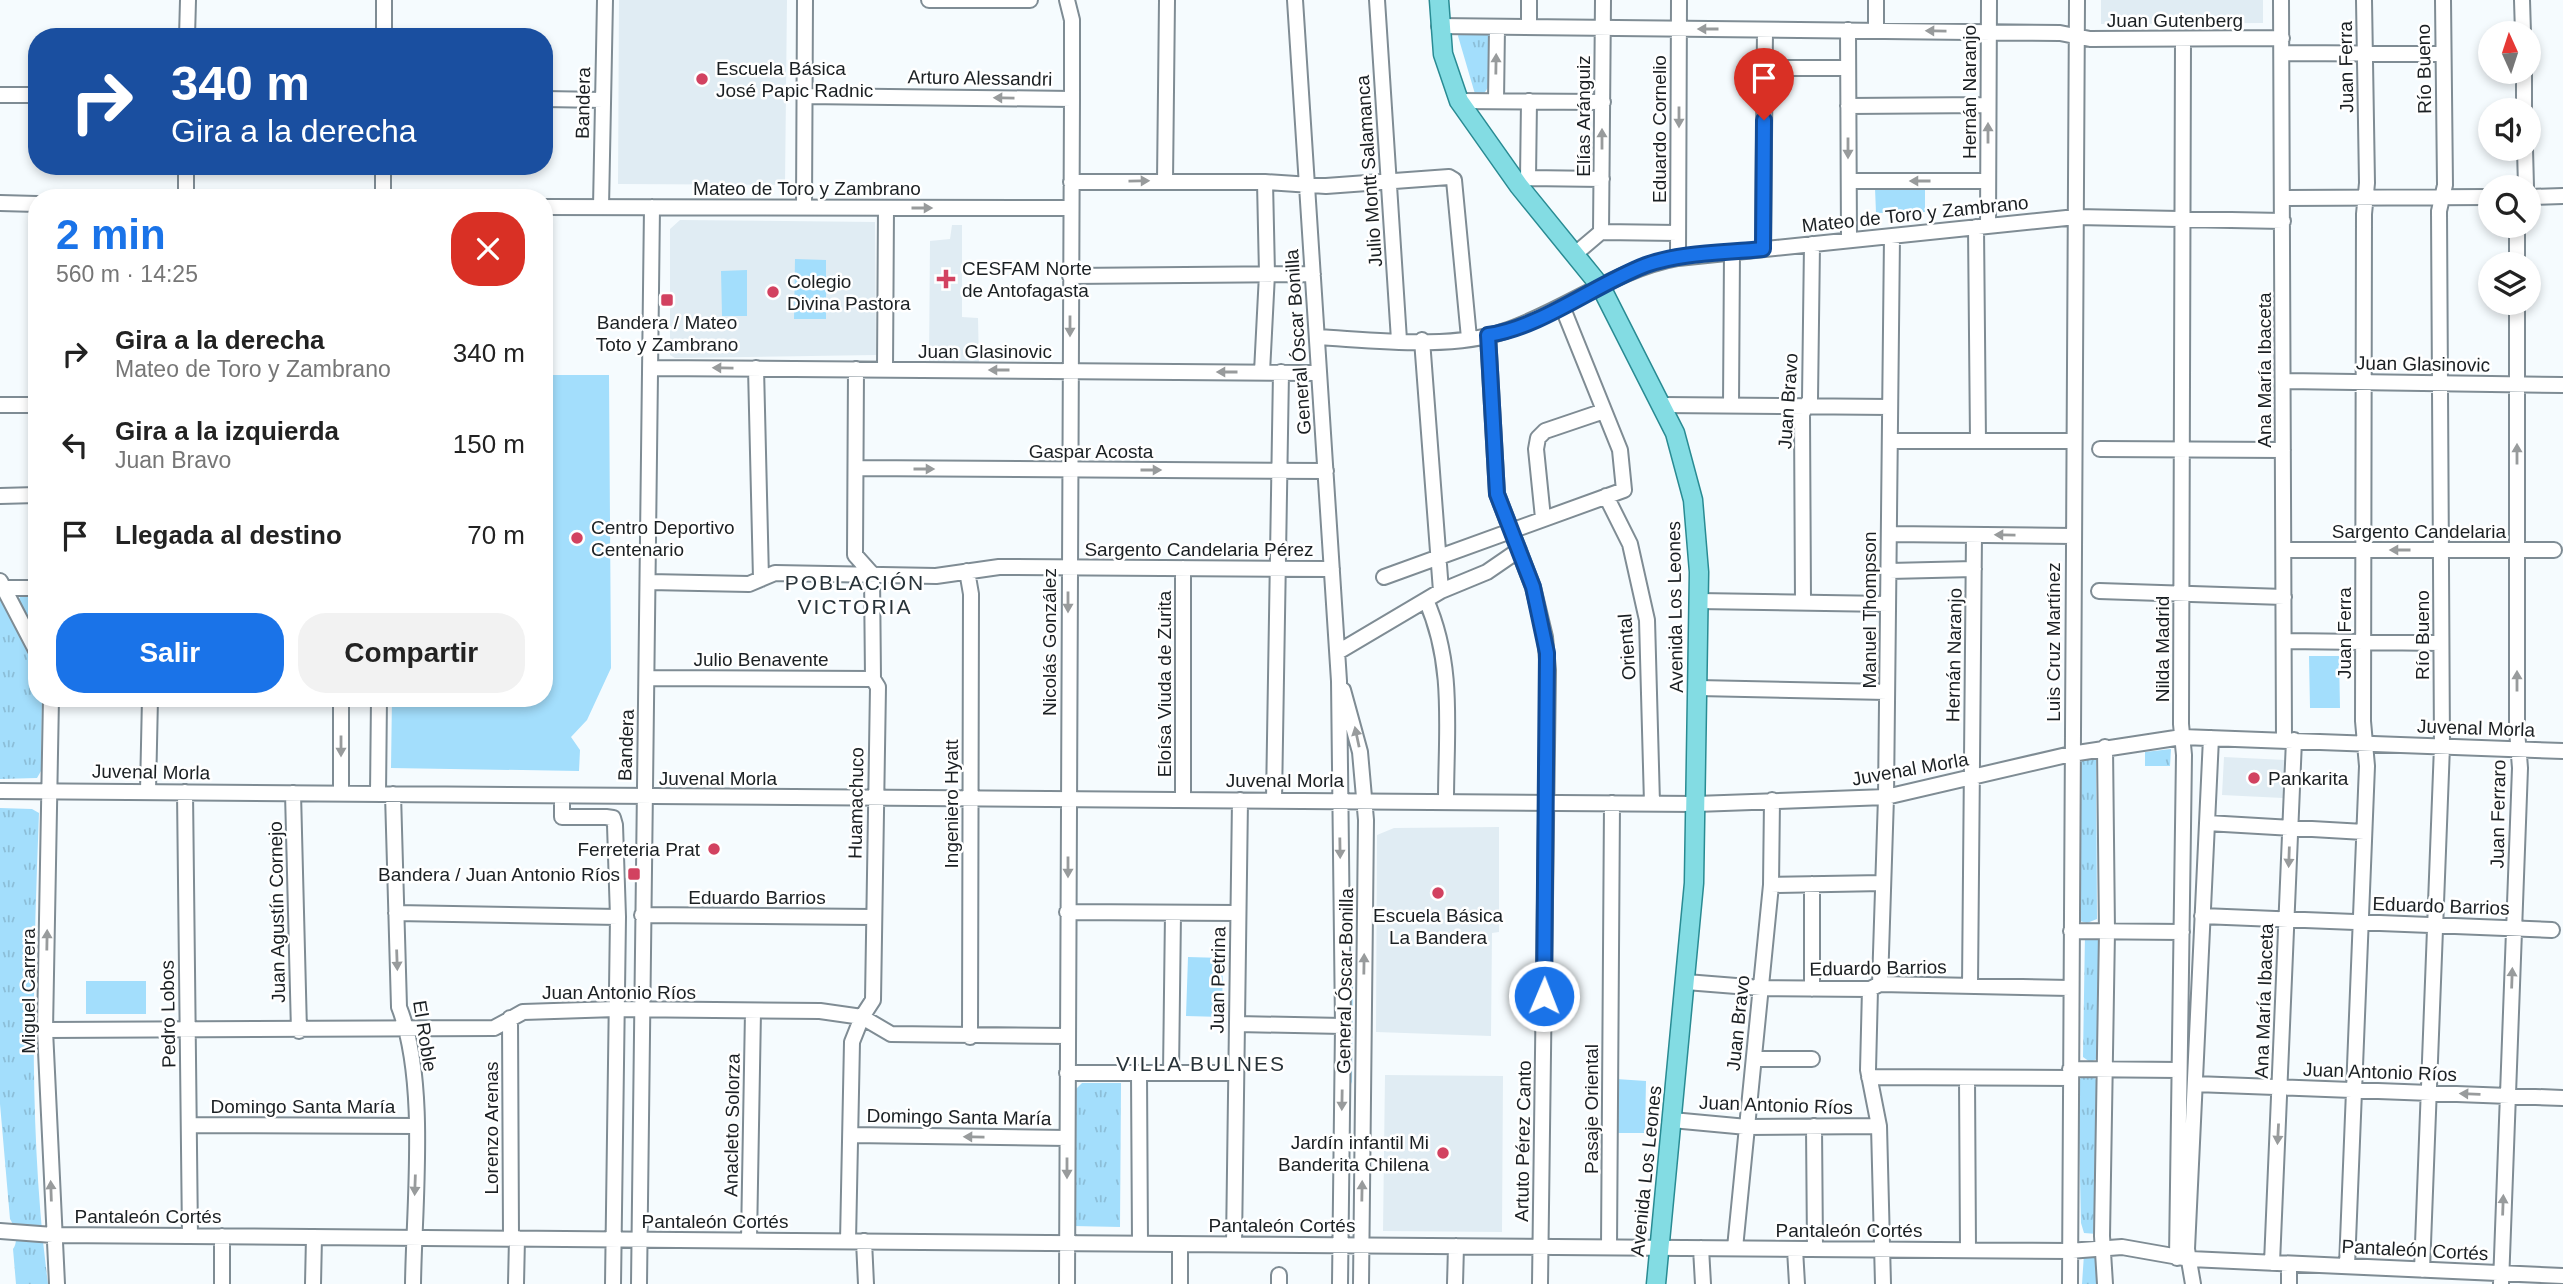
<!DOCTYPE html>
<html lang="es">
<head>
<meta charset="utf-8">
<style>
  :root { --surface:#fff; --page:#f2f2f2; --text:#222; --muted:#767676; --accent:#1a73e8 }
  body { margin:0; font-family:Arial,sans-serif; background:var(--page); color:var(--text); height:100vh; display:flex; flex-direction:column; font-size:26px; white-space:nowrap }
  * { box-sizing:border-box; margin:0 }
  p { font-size:23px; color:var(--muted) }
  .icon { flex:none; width:38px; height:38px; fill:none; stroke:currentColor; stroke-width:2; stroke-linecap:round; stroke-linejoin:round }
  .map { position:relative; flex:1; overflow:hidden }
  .drawer { position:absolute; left:28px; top:189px; width:525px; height:518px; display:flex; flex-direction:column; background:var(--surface); border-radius:28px; box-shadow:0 4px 10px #0003 }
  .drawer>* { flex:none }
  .hud { position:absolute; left:28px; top:28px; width:525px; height:147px; border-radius:28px; box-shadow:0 4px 10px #0003; background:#1a4fa0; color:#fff; overflow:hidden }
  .needle { width:46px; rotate:357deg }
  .tools { position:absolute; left:2478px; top:21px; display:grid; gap:14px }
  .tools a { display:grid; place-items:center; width:63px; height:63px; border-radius:50%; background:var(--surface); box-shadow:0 4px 10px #0003; font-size:35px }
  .pin { position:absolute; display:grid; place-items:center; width:60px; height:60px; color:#fff; margin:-72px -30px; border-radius:50% 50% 50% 0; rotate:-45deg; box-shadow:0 0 7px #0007 }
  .pin .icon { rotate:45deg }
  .me { position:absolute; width:77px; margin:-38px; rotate:1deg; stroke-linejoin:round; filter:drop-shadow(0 0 5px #0008) }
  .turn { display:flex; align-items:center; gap:24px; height:147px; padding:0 28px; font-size:32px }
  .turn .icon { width:91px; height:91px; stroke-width:2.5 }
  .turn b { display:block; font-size:49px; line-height:60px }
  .round { display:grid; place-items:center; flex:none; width:74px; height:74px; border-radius:28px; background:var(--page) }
  .overview { display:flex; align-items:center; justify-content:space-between; height:119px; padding:0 28px }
  h1 { font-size:42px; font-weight:800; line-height:52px; color:var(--accent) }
  .button { display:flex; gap:14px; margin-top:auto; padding:14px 28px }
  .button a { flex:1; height:80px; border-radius:28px; background:var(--accent); color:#fff; font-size:28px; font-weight:800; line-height:80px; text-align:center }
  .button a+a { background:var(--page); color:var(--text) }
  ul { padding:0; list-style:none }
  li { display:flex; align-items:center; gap:21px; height:91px; padding:0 28px }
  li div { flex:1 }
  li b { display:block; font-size:26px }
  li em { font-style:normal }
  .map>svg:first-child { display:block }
</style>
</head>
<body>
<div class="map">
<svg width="2563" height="1284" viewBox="0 0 2563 1284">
  <defs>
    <pattern id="grass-tufts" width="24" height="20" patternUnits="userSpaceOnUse" patternTransform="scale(1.75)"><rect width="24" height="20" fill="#a3defc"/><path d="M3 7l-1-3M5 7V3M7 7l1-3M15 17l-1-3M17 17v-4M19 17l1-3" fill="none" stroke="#8cbed8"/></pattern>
  </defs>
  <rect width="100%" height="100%" fill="#f5fbfe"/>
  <path fill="#e0ecf3" d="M619,0h168l-2,185 -167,-1z
    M2101,0h162v23l-162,1z
    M680,220l195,2 1,133 -201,3 -5,-3v-126z
    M952,225h10v92l16,1 1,47 -50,-1 1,-123 20,-2z
    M2224,757l61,3 -2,38 -61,-3z
    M1499,827v105l-7,1 -1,103 -115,-4 1,-197 17,-7z
    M1385,1075l118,1 -1,156 -119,-1z"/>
  <path fill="url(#grass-tufts)" d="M1460,30l33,1 -4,55 -6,9 -8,-1 -17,-58z
    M0,595l37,78v25h5l-1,73 -4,7 -37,1z
    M20,597h17v32l-5,1 -14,-29z
    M2171,749l-1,17h-25v-14z
    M2096,754l1,165 -10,4 -11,-3 4,-155 2,-6z
    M0,808l32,1 7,4c-6,157 -11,316 9,471h-32l-3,-35c6,-8 2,-22 -3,-30l-10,-115z
    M2085,934l14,1 -2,124 -7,3 -7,-5z
    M1347,967l6,2 -1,115 -4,-10z
    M2083,1075h9l5,6v153l-13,-1 -3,-10 -3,-141z
    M1082,1083h39l-1,144 -47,-1 1,-135z
    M2084,1254l14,2v28h-16z"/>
  <path fill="#a3defc" d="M1925,187v25l-49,1 -1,-25z
    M795,259l31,1v59h-32z
    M747,270v46h-25l-1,-45z
    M544,375h65l2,293 -24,52 -16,17 9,13 -1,21 -188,-3 1,-70h152z
    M2339,656l1,52h-30l-1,-52z
    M1188,957l35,1 -1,59 -36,-1z
    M86,981h60v33h-60z
    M1616,1079l30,2 -1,52h-31z"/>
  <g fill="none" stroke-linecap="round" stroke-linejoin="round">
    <defs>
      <path id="minor" d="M929,0h101
        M1295,0l44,681 4,345 -3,258
        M1377,0l22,340
        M2281,0l3,740
        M2522,0l1,33
        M1439,26l621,7 30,6 192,-1
        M1529,27v-27
        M1848,30l1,210
        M1876,31v-31
        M187,37l1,-37
        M384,37v-37
        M2282,53l161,1
        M1764,68h84
        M2524,72v38
        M0,95h37
        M804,96l268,3
        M544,99l59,1
        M1459,101l144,1
        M1496,101l1,-74
        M1848,106l140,-1
        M2525,149l1,38
        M1528,178l1,-77
        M1165,181l2,-181
        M1849,181h139
        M1071,182h194l61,4 123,-9 5,3 15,158
        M1519,186l9,-8 74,1
        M2529,197l34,-1
        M186,198v-32
        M383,198v-32
        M2283,198l207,-1
        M0,203l37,1
        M544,207l525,1
        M601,207l4,-207
        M804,207l1,-207
        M1988,226l1,-226
        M2517,226v38
        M1976,227l2,214
        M1601,232l2,-232
        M1763,249l2,-219
        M1575,254l26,-22 77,1
        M1678,258l1,-258
        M1070,276l243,-2
        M1488,335l9,159 36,93 12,50 3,33 -8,614
        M1317,337c56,3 135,13 188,-6 59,-20 111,-62 173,-73l398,-41 207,4
        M1422,340l19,251
        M650,368l669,5
        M756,368l5,211
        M885,369l1,-161
        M1262,372l5,-98 -2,-92
        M2283,381l280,4
        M0,405h37
        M1662,405l228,2
        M1731,406l1,-154
        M1890,441h184
        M2100,449l183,1
        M856,468l470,3
        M0,496l37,-1
        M1606,496l24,48 17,76 5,183
        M1543,518l-7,-69 2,-11 7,-7 59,-20
        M1889,534l184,2
        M2284,550h270
        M967,571l4,23 -1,443
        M1889,571l85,-2
        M1384,577l240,-87 -4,-40 -58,-144
        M0,581l37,71
        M649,582l100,2 26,-11 161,3 63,-9 333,2
        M3,588h34
        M2099,591l185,6
        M1426,600c29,65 20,131 20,201
        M1698,601l190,3
        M1803,603l-1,-189 8,-15 2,-155
        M2284,641l157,2
        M1338,652l103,-61 46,-19 32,-22
        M647,678l226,1
        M1698,688l189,4
        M1343,690l17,62 6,68 -5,464
        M51,698l-6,332 12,254
        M341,698v95
        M0,791l1696,13 190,-7 185,-43 111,-17 381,14
        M148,791l2,-93
        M185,792l5,444
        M293,793l6,238
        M378,794l1,-96
        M393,794l6,213c29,74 15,197 14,277
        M562,796v21h44l7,1 2,7 3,92 -5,367
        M1183,799v-231
        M1274,800l7,-428
        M2207,823l157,9
        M1771,885l112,-2
        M1067,912l171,1
        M396,913l222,4
        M642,915l231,2
        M2202,916l350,14
        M2071,931l111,1
        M1686,982l75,6 109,1 10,-5 190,4
        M1880,984l6,-187 6,-561
        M1970,986l4,-451
        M1812,989v-105
        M1870,989l-2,81 11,56 4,158
        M510,1018l1,220
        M1237,1024l106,2
        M45,1030l449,-2 29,-16 93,-3 204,2 42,6 29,17 176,2
        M1754,1059h58
        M2070,1069l109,1
        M1067,1073h169
        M1139,1073l1,170
        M1171,1073l2,-160
        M1869,1077l201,1
        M1967,1078l1,172
        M2195,1084l368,14
        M1672,1120l75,7 132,-1
        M189,1125l228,1
        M1814,1126l1,123
        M851,1135l216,3
        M0,1231l53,4 2016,16 53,-4 68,12 373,17
        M222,1236v48
        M749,1240l4,-229
        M848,1241l4,-199 10,-25 11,-17 5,-313 -5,-8 -1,-105 -17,-19 1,-186
        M864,1241l2,43
        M1234,1244l6,-444
        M1609,1247l3,-444
        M1701,1248l2,36
        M1735,1248l36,-363 1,-85
        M1795,1249l2,35
        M2177,1258l7,-503 -3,-31 2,-685
        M2272,1263l22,-523
        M2347,1266l20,-500 -4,-45 1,-507 3,-31 -3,-183
        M2422,1270l20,-524 -3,-535 6,-26 -2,-185
        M313,1284l1,-47
        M516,1284l1,-46
        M639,1284l13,-1077
        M1067,1284l5,-1185v-79l-5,-20
        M1180,1284v-40
        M1279,1284v-9
        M1455,1284l1,-38
        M2070,1284l7,-1284
        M2105,1284l-3,-48 5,-305 -2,-184
        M2193,1284l-6,-35 24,-511
        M2289,1284v-20
        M2501,1284l19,-516 -3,-38v-427"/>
      <path id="major" d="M1439,0l4,54 16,47 60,85 82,101 74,146 18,67 6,72 -5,311 -38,401"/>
    </defs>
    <use href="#minor" stroke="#7f8c94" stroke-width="18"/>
    <use href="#major" stroke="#298b93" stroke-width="21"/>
    <use href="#minor" stroke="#fff" stroke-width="14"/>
    <use href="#major" stroke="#83dce3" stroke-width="18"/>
  </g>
  <defs><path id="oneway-solid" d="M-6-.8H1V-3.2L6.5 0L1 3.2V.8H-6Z" transform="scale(1.75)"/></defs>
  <g fill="#989b9c">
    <use href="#oneway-solid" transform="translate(1708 29) rotate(-180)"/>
    <use href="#oneway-solid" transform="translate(1936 31) rotate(-179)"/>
    <use href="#oneway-solid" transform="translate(1496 64) rotate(-89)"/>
    <use href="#oneway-solid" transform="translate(1004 98) rotate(-179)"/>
    <use href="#oneway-solid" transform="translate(1679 117) rotate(90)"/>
    <use href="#oneway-solid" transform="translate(1988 133) rotate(-90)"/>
    <use href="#oneway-solid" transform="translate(1602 139) rotate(-90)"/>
    <use href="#oneway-solid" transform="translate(1848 148) rotate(90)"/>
    <use href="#oneway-solid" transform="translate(1139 181) rotate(-1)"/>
    <use href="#oneway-solid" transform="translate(1920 181) rotate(-180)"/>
    <use href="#oneway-solid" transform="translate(922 208)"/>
    <use href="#oneway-solid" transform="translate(1070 326) rotate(90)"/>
    <use href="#oneway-solid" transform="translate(723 368) rotate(-179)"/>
    <use href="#oneway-solid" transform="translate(999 370) rotate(-180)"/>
    <use href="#oneway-solid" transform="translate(1227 372) rotate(-180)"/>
    <use href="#oneway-solid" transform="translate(2517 454) rotate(-90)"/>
    <use href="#oneway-solid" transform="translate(924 469)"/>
    <use href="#oneway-solid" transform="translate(1151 470)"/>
    <use href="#oneway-solid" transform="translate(2005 535) rotate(-179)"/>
    <use href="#oneway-solid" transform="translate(2400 550) rotate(-180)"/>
    <use href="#oneway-solid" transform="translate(1068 602) rotate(90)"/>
    <use href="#oneway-solid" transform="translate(2517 681) rotate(-90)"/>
    <use href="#oneway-solid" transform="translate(1357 737) rotate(-102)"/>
    <use href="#oneway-solid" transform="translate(341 746) rotate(90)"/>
    <use href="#oneway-solid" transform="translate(1340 848) rotate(89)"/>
    <use href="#oneway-solid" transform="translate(2289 857) rotate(92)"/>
    <use href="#oneway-solid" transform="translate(1068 867) rotate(90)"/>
    <use href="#oneway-solid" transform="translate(47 940) rotate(-89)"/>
    <use href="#oneway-solid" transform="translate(397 960) rotate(88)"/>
    <use href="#oneway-solid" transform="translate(1364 964) rotate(-89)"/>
    <use href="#oneway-solid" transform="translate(2512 978) rotate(-88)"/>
    <use href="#oneway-solid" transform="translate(2470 1094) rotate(-178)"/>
    <use href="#oneway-solid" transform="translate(1342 1100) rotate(91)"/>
    <use href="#oneway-solid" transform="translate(2278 1134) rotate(93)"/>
    <use href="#oneway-solid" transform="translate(974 1137) rotate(-179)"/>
    <use href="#oneway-solid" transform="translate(1067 1168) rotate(90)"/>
    <use href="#oneway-solid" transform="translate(415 1185) rotate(92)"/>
    <use href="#oneway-solid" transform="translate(51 1191) rotate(-92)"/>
    <use href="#oneway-solid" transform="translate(1362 1191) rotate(-89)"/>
    <use href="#oneway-solid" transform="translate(2503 1205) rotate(-88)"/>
  </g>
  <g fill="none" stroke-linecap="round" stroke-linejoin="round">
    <defs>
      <path id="route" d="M1544,996l3,-343 -14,-66 -36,-93 -9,-159c52,-7 108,-51 158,-70 36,-13 80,-12 117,-16l1,-129"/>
    </defs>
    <use href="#route" stroke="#114b97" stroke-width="18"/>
    <use href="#route" stroke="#1a73e8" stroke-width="12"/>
  </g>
  <g fill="#d24260" stroke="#fff" stroke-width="2.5">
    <circle cx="702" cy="79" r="7"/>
    <path d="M942.5 268.5h7v7h7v7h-7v7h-7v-7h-7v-7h7z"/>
    <circle cx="773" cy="292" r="7"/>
    <rect x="660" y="293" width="14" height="14" rx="3.5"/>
    <circle cx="577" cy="538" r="7"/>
    <circle cx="2254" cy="778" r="7"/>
    <circle cx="714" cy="849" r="7"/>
    <rect x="627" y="867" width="14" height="14" rx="3.5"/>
    <circle cx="1438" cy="893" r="7"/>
    <circle cx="1443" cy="1153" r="7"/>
  </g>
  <g text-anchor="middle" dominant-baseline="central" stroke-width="5" stroke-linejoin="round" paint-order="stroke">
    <g font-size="19" fill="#1b2023" stroke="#fff">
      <text x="2175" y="20">Juan Gutenberg</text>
      <text transform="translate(2346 67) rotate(-91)">Juan Ferra</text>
      <text transform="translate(2424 69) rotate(-91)">Río Bueno</text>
      <text transform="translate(980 78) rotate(1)">Arturo Alessandri</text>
      <text transform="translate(1969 92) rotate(-90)">Hernán Naranjo</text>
      <text transform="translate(583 103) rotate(-89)">Bandera</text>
      <text transform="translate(1583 116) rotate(-90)">Elías Aránguiz</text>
      <text transform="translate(1659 129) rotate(-90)">Eduardo Cornelio</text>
      <text transform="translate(1369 171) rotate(-94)">Julio Montt Salamanca</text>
      <text x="807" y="188">Mateo de Toro y Zambrano</text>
      <text transform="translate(1915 214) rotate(-6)">Mateo de Toro y Zambrano</text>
      <text transform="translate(1298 342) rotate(-94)">General Óscar Bonilla</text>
      <text x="985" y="351">Juan Glasinovic</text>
      <text transform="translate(2423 364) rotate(1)">Juan Glasinovic</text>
      <text transform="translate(2264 370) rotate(-90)">Ana María Ibaceta</text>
      <text transform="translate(1788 401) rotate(-86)">Juan Bravo</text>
      <text x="1091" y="451">Gaspar Acosta</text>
      <text x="2419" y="531">Sargento Candelaria</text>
      <text x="1199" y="549">Sargento Candelaria Pérez</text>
      <text transform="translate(1675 607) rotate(-91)">Avenida Los Leones</text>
      <text transform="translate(1869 610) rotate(-90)">Manuel Thompson</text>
      <text transform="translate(2344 633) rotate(-90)">Juan Ferra</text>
      <text transform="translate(2422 635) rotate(-90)">Río Bueno</text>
      <text transform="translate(1049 642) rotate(-90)">Nicolás González</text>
      <text transform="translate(2053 642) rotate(-90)">Luis Cruz Martínez</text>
      <text transform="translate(1627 647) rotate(-94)">Oriental</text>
      <text transform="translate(2162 649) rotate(-90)">Nilda Madrid</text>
      <text transform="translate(1954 655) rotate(-89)">Hernán Naranjo</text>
      <text x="761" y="659">Julio Benavente</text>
      <text transform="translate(1164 684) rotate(-90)">Eloísa Viuda de Zurita</text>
      <text transform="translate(2476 728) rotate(2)">Juvenal Morla</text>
      <text transform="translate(626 745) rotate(-88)">Bandera</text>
      <text transform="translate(1910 769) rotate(-10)">Juvenal Morla</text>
      <text transform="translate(151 772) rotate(1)">Juvenal Morla</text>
      <text x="718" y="778">Juvenal Morla</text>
      <text x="1285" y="780">Juvenal Morla</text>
      <text transform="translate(856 803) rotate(-89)">Huamachuco</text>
      <text transform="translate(951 804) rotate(-90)">Ingeniero Hyatt</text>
      <text transform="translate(2498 814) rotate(-89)">Juan Ferraro</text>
      <text x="757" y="897">Eduardo Barrios</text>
      <text transform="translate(2441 906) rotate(2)">Eduardo Barrios</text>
      <text transform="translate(277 912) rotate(-91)">Juan Agustín Cornejo</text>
      <text transform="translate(1878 968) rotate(-1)">Eduardo Barrios</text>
      <text transform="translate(1218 980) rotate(-89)">Juan Petrina</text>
      <text transform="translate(1345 981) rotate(-89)">General Óscar Bonilla</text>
      <text transform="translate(28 991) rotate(-90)">Miguel Carrera</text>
      <text x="619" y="992">Juan Antonio Ríos</text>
      <text transform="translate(2264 1001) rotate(-88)">Ana María Ibaceta</text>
      <text transform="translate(168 1014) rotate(-91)">Pedro Lobos</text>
      <text transform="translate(1738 1023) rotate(-84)">Juan Bravo</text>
      <text transform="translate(425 1036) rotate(81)">El Roble</text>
      <text transform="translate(2380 1072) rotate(2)">Juan Antonio Ríos</text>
      <text transform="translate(1776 1105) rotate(2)">Juan Antonio Ríos</text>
      <text x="303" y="1106">Domingo Santa María</text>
      <text transform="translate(1591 1109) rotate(-90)">Pasaje Oriental</text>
      <text transform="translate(959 1117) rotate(1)">Domingo Santa María</text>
      <text transform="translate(732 1125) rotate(-89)">Anacleto Solorza</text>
      <text transform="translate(491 1128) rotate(-90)">Lorenzo Arenas</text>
      <text transform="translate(1523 1141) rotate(-89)">Artuto Pérez Canto</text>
      <text transform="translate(1646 1171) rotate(-84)">Avenida Los Leones</text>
      <text x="148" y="1216">Pantaleón Cortés</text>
      <text x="715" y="1221">Pantaleón Cortés</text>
      <text x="1282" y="1225">Pantaleón Cortés</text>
      <text x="1849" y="1230">Pantaleón Cortés</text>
      <text transform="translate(2415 1250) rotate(3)">Pantaleón Cortés</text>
    </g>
    <g font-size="19" fill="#1b2023" stroke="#fff" text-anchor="start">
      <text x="716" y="68">Escuela Básica<tspan x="716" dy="22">José Papic Radnic</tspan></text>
      <text x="962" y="268">CESFAM Norte<tspan x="962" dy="22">de Antofagasta</tspan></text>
      <text x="787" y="281">Colegio<tspan x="787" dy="22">Divina Pastora</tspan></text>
      <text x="667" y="322" text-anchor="middle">Bandera / Mateo<tspan x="667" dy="22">Toto y Zambrano</tspan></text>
      <text x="591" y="527">Centro Deportivo<tspan x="591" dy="22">Centenario</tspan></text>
      <text x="2268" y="778">Pankarita</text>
      <text x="700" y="849" text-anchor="end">Ferreteria Prat</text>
      <text x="620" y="874" text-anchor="end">Bandera / Juan Antonio Ríos</text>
      <text x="1438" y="915" text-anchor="middle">Escuela Básica<tspan x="1438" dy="22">La Bandera</tspan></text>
      <text x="1429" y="1142" text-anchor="end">Jardín infantil Mi<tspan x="1429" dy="22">Banderita Chilena</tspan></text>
    </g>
    <g font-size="21" letter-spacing="2" fill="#283339" stroke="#fff">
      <text x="855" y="582">POBLACIÓN<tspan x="855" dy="24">VICTORIA</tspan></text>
      <text x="1201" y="1063">VILLA BULNES</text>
    </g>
  </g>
</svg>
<div class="tools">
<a><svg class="needle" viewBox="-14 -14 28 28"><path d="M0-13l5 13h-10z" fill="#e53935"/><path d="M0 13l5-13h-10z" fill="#767676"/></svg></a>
<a><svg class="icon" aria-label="sound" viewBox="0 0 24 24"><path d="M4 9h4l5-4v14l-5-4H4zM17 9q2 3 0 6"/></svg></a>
<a><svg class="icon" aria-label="search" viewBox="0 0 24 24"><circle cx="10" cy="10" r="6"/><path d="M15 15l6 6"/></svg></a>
<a><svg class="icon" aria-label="layers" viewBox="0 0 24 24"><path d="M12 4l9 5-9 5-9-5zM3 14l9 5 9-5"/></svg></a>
</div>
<div class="pin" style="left:1764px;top:120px;background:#d93025"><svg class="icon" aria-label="arrive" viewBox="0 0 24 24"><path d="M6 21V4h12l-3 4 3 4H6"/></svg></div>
<svg class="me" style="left:1544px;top:996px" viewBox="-20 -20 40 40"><circle r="17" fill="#1a73e8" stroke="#fff" stroke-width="3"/><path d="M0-11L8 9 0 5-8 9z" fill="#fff"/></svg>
<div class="hud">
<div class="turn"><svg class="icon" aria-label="right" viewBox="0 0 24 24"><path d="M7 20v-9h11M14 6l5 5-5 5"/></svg><div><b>340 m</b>Gira a la derecha</div></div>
</div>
<section class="drawer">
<div class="overview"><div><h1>2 min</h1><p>560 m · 14:25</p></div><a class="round" style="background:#d93025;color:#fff"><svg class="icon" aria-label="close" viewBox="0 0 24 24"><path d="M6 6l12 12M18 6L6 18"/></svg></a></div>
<ul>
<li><svg class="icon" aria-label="right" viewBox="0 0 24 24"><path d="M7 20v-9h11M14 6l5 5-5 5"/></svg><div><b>Gira a la derecha</b><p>Mateo de Toro y Zambrano</p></div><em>340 m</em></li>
<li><svg class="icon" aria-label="left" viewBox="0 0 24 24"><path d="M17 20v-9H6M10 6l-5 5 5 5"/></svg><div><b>Gira a la izquierda</b><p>Juan Bravo</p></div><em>150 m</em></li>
<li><svg class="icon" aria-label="arrive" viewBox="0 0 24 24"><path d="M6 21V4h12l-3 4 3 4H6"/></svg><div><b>Llegada al destino</b></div><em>70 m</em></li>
</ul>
<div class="button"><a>Salir</a><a>Compartir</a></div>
</section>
</div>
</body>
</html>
